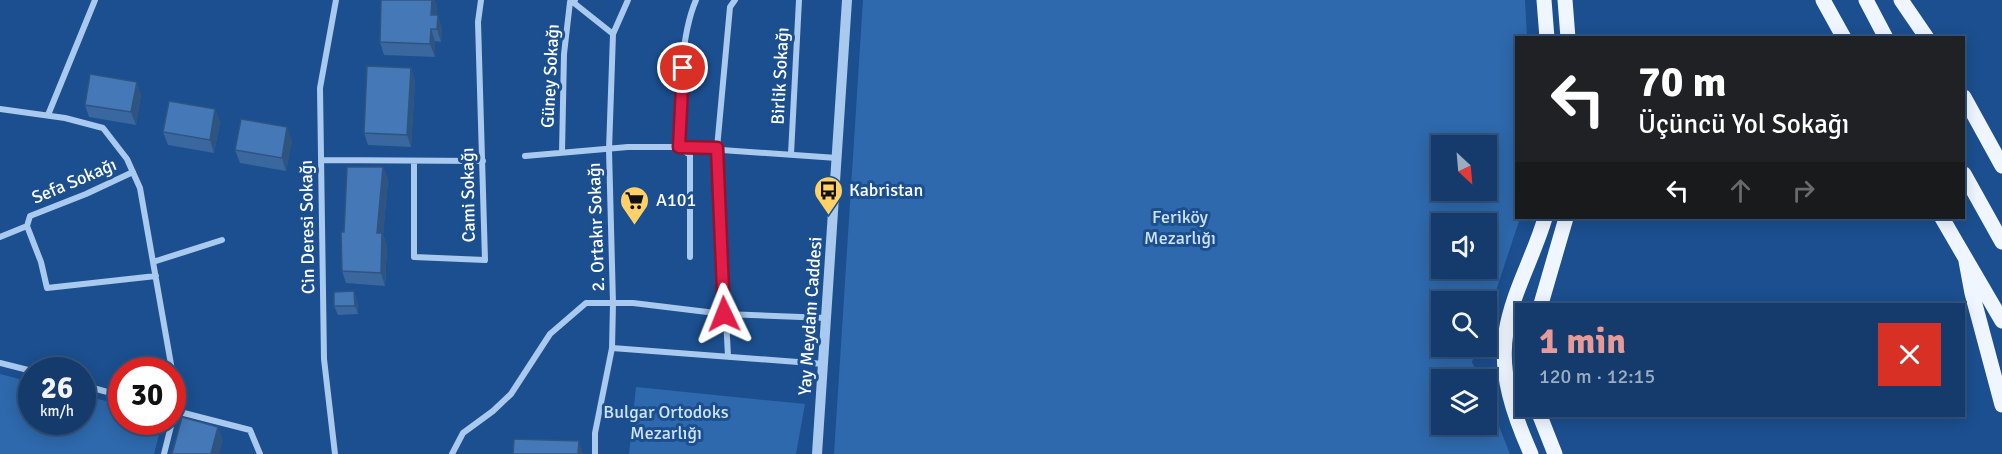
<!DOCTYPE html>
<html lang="en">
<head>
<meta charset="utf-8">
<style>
  :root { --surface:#143b6b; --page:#1d4271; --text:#f1f3f6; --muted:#9dadc1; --line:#33557e; --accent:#e69b98 }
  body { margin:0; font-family:Signika,sans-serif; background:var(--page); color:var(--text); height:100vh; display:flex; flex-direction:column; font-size:22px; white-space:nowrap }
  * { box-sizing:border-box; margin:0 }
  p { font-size:20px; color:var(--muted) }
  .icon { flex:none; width:33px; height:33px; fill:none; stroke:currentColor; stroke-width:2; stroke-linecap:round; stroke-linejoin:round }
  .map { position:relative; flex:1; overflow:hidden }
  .sheet { position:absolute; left:1515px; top:303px; width:450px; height:114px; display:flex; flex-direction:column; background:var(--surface); border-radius:0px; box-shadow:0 3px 15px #0003,0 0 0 2px var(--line) }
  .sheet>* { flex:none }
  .top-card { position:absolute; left:1515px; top:36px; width:450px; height:183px; border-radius:0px; box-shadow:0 3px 15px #0003,0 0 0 2px var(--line); background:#202124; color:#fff; overflow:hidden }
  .needle { width:39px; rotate:154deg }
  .tools { position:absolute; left:1431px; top:135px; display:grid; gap:12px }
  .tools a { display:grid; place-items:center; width:66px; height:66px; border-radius:0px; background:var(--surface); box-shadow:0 3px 15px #0003,0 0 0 2px var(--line); font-size:30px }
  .speed { position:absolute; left:18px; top:357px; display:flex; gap:12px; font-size:30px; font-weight:700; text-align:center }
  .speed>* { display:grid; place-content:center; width:78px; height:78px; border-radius:50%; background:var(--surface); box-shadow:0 3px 15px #0003,0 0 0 2px var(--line); line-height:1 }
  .speed small { font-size:15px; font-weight:400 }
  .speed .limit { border:9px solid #d22; background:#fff; color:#111 }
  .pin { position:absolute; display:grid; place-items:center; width:51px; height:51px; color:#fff; margin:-26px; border:3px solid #fff; border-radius:50%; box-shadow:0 2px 6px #0007 }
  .me { position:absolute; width:66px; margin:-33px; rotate:358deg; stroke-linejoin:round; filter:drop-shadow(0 0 4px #0008) }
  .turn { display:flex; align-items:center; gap:21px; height:126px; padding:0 24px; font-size:27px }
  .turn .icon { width:78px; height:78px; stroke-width:2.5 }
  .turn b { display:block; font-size:42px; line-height:51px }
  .lanes { display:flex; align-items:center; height:57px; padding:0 24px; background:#0003; justify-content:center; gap:30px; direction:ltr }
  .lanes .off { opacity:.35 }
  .round { display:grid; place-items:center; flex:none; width:63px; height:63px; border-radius:0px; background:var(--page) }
  .headline { display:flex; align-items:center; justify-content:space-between; height:102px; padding:0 24px }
  h1 { font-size:36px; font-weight:700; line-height:45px; color:var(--accent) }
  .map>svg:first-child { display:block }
</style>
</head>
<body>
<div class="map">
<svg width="2002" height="454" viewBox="0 0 2002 454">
  <rect width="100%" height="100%" fill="#1b4f8f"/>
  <path fill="#2e69ad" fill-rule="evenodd" d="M863,0h662l2,37 -11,1v180h4l-33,100 -1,-16h-44v44l35,1 -5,15 8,17 -38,1v44h44l1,-28 23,58h-676zM1442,146h44v44h-44zM1442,224h44v44h-44z
    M0,374l31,8 1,40h50l1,-27 38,10 1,17h40l-8,32h-154z
    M636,387l169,17 -9,50h-167z"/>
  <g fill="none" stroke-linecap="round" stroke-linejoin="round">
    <path stroke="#a9c9ee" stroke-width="6" d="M575,0l-1,3 39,31
      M0,109l65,9 38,10 24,31 13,29 32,182
      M48,115l47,-115
      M562,152l2,-98 6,-52
      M791,154l8,-154
      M525,156l103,-9h51l158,11
      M321,160l162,1
      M414,161v96l71,3 -7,-238 3,-22
      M27,226l14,36 6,26 109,-12
      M0,237l27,-11 3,-10 56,-22 47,-22
      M690,257v-102l-11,-8c1,-43 0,-108 17,-147
      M153,262l69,-22
      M612,348l212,16
      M728,356l-11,-208 13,-141 5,-7
      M0,363l32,8
      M172,375l2,36 -2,7
      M82,385l40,11
      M172,410l78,20 10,24
      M164,454l8,-32
      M335,454l-11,-95 -4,-271 16,-88
      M452,454l11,-21 30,-22 18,-17 39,-60 36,-31h47l91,11 103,4
      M595,454v-21l17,-85 1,-45 -4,-153 4,-116 15,-34"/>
    <path stroke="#a9c9ee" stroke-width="10" d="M817,454l30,-454"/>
    <path stroke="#f0f6ff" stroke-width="15" d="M1544,0l3,38
      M1565,0l3,38
      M1823,0l21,38
      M1866,0l20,38
      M1901,0l26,38
      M1964,97l38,69
      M1964,174l38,68
      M1942,218l60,103
      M1966,261l6,32 30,112
      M1541,304l25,-86
      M1540,416l15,38
      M1531,454c-17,-38 -32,-80 -25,-122 6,-39 28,-76 39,-114"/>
  </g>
  <path fill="#3a679d" d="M381,0h53l3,6 -1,9 6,13 -1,14 -6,-1v16l-51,-2 -4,-13z
    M411,68l4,13 -4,66 -43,-2 -4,-12z
    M141,94l-5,31 -47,-8 -4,-12z
    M215,109l5,13 -6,31 -46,-8 -5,-13z
    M292,140l-6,31 -46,-8 -5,-13z
    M383,167l5,13 -5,55 4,11 -2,40 -39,-3 -4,-12 2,-39z
    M357,299l1,15 -20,1 -4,-9z"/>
  <path fill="#305480" d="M432,0h2l3,6 -1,22 -5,-13z
    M438,15l4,13 -1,14 -4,-13z
    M431,29l4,12v16l-5,-13z
    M411,68l4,13 -4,66 -4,-12z
    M137,82l4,12 -5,31 -5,-13z
    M215,109l5,13 -6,31 -4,-13z
    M287,127l5,13 -6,31 -4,-13z
    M383,167l5,13 -5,55 4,11 -2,40 -4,-13 -4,-40z
    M354,291l3,8 1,15 -3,-8z
    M218,427l5,13 -4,14h-8z
    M579,441l4,12v1h-5z"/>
  <path fill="#4478b7" stroke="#305480" stroke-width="1.5" d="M381,0h51l-1,15h7l-1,14h-6l-1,15 -50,-2z
    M367,66l44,2 -4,67 -43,-2z
    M90,74l47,8 -6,30 -46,-7z
    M169,101l46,8 -5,31 -47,-8z
    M241,119l46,8 -5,31 -47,-8z
    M347,167h36l-6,66h5l-1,40 -39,-2 -1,-39h3z
    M354,291l1,15h-21v-14z
    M182,417l36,10 -7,27h-39z
    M514,439l65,2 -1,13h-65z"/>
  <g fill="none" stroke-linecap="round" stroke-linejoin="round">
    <defs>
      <path id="route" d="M683,68l-4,79 38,1 7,166"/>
    </defs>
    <use href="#route" stroke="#92132f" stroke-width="15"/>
    <use href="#route" stroke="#e11d48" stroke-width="10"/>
  </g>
  <defs>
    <symbol id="bus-pin" viewBox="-11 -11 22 30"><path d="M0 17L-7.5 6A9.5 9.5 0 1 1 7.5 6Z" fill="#ffd166" stroke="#1b4f8f"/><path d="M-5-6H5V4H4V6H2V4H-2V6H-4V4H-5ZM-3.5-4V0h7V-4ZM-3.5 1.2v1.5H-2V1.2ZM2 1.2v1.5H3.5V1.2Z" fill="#111"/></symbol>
    <symbol id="supermarket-pin" viewBox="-11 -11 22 30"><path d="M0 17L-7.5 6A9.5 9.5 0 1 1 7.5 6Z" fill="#ffd166" stroke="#1b4f8f"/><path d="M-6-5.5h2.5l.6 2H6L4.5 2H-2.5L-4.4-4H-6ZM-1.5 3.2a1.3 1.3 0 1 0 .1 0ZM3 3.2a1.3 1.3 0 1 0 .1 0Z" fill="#111"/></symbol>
  </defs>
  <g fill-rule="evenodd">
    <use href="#bus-pin" x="812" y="174" width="33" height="45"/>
    <use href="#supermarket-pin" x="618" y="184" width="33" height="45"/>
  </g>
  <g text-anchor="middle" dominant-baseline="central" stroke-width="6" stroke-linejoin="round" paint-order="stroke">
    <g font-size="18" fill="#fff" stroke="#1b4f8f">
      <text transform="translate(550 76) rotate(-87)">Güney Sokağı</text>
      <text transform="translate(780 76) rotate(-87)">Birlik Sokağı</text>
      <text transform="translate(74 181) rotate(-23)">Sefa Sokağı</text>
      <text transform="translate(468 195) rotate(-91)">Cami Sokağı</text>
      <text transform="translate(307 227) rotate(-91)">Cin Deresi Sokağı</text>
      <text transform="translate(596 227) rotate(-92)">2. Ortakır Sokağı</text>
      <text transform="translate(810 316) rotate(-86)">Yay Meydanı Caddesi</text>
    </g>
    <g font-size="18" fill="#fff" stroke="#1b4f8f" text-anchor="start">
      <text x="849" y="190">Kabristan</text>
      <text x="656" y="200">A101</text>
    </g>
    <g font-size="18" fill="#cfe3fa" stroke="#1b4f8f">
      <text x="1180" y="217">Feriköy<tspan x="1180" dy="21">Mezarlığı</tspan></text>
      <text x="666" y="412">Bulgar Ortodoks<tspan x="666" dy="21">Mezarlığı</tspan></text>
    </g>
  </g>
</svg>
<div class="tools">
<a><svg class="needle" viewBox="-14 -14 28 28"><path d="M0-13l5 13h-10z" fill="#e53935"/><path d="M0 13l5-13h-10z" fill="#9dadc1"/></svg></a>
<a><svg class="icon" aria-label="sound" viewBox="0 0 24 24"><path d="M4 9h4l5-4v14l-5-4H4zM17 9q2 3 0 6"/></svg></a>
<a><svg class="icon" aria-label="search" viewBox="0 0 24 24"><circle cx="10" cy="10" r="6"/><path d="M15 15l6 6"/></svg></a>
<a><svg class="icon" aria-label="layers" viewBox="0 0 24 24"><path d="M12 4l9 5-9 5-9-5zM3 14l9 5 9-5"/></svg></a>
</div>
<div class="speed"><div>26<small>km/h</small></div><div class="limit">30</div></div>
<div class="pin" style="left:683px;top:68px;background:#d93025"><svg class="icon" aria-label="arrive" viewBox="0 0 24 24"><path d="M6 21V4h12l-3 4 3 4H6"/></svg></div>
<svg class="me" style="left:724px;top:314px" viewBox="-20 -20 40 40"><path d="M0-17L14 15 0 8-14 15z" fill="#e11d48" stroke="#fff" stroke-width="4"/></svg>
<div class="top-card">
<div class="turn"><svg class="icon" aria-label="left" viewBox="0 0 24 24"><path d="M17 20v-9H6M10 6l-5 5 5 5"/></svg><div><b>70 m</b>Üçüncü Yol Sokağı</div></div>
<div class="lanes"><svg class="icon" aria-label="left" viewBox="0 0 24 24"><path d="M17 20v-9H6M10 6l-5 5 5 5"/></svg><svg class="icon off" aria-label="ahead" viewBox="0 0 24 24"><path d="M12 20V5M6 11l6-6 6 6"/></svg><svg class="icon off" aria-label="right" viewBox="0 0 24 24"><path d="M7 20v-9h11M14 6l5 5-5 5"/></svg></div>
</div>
<section class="sheet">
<div class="headline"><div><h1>1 min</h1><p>120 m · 12:15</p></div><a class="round" style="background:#d93025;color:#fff"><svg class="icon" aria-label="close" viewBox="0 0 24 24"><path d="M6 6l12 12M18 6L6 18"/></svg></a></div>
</section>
</div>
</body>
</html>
